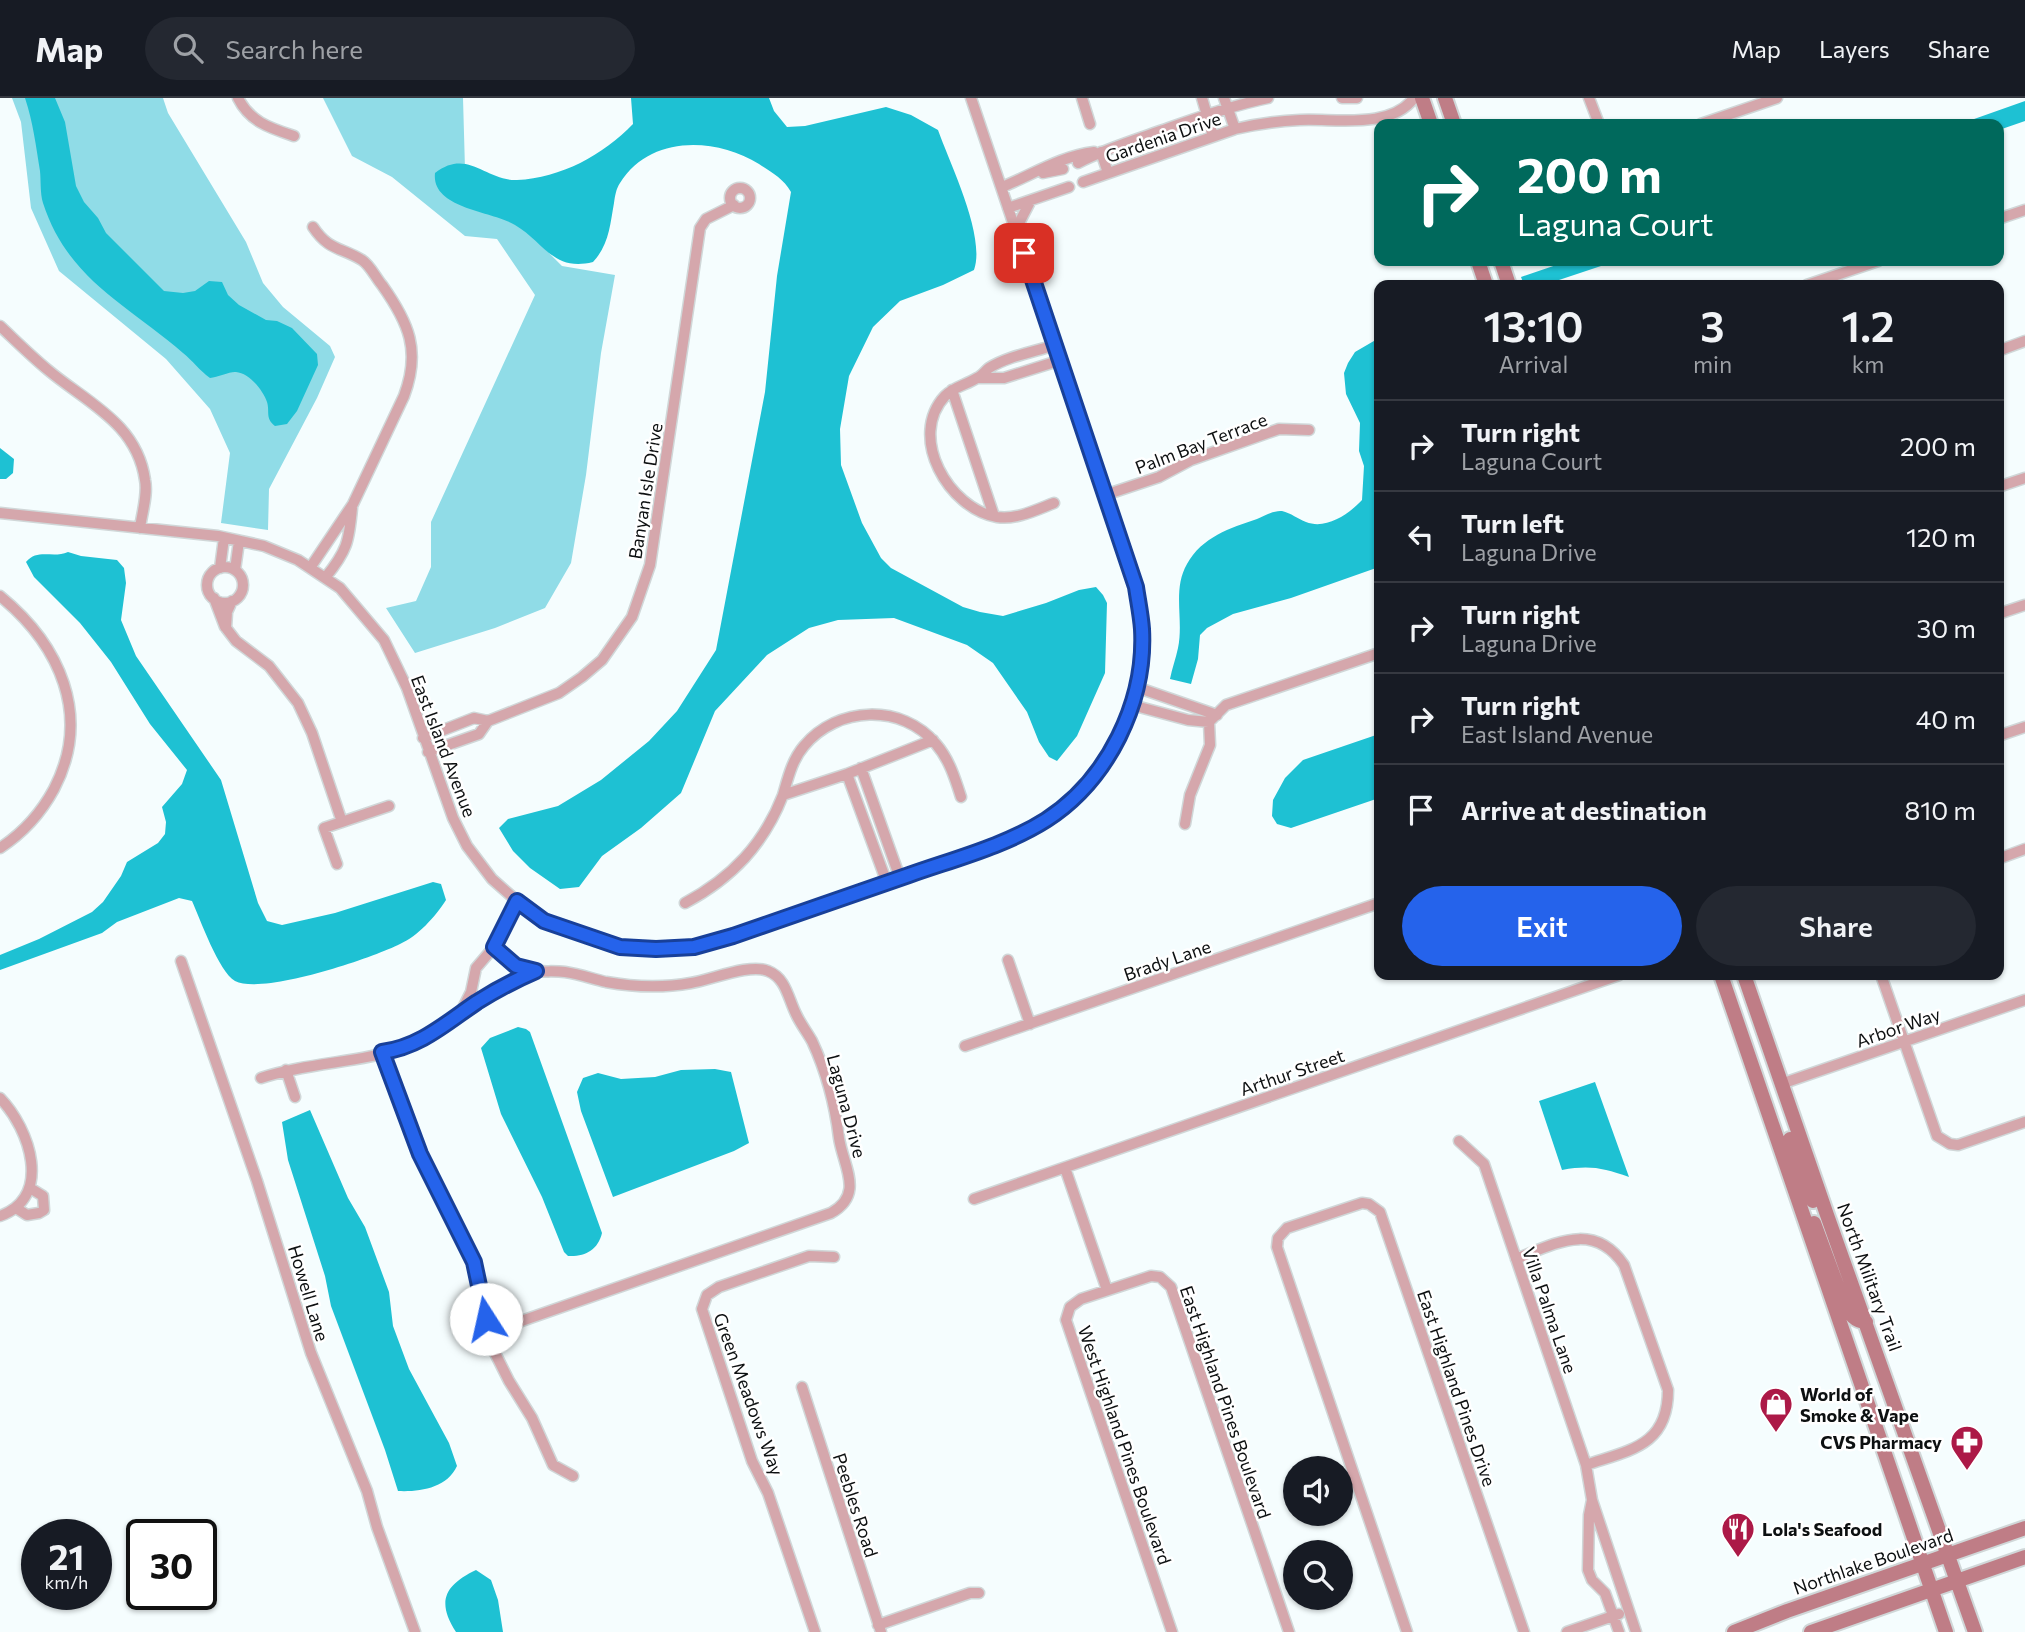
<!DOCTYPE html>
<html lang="en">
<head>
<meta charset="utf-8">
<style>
  :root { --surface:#171b24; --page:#242831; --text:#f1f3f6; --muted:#9ea1a6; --line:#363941; --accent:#2563eb }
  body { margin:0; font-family:Commissioner,sans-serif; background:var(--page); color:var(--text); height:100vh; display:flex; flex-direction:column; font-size:26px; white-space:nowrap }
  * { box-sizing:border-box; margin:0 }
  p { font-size:23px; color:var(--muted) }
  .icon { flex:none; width:38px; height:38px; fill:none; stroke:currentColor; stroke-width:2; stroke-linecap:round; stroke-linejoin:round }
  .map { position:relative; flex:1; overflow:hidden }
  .drawer { position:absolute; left:1374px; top:182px; width:630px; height:700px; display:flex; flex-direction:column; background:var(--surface); border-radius:14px; box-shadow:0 2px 5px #0004 }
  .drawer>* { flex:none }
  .banner { position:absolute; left:1374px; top:21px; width:630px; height:147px; border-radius:14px; box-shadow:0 2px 5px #0004; background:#00695c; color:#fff; overflow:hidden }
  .buttons { position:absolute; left:1283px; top:1358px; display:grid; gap:14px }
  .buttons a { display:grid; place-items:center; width:70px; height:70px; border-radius:50%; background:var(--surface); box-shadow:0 2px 5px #0004; font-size:35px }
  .speed { position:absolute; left:21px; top:1421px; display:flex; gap:14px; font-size:35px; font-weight:700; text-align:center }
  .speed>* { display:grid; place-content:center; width:91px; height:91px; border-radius:50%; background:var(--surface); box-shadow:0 2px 5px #0004; line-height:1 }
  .speed small { font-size:18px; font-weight:400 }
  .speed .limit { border:4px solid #111; border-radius:10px; background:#fff; color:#111 }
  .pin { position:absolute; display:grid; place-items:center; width:60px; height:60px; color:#fff; margin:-30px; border-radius:14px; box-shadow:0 4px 10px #0006 }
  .me { position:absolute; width:77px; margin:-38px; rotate:350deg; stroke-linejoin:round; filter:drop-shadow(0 0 5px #0008) }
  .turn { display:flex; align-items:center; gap:24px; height:147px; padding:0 28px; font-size:32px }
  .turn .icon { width:91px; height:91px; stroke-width:2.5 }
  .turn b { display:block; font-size:49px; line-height:60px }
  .eta { display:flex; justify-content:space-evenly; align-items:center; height:119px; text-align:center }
  .eta b { font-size:42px; font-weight:600; line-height:49px }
  .primary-button { display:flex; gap:14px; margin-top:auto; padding:14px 28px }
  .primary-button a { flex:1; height:80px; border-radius:42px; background:var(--accent); color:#fff; font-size:28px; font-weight:600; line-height:80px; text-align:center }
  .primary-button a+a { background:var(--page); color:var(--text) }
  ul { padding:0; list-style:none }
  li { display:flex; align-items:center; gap:21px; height:91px; padding:0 28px; border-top:2px solid var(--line) }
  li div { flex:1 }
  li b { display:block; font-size:26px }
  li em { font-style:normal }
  header { display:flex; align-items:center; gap:42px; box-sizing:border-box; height:98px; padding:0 35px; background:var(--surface); border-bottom:2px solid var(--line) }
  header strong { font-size:33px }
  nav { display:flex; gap:38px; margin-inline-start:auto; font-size:24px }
  .search { width:490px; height:63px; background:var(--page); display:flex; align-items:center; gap:18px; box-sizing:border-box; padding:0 24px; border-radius:38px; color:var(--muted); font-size:26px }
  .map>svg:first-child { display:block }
</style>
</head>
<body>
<header>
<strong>Map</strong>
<div class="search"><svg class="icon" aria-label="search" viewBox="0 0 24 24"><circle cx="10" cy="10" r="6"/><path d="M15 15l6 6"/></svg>Search here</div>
<nav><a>Map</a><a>Layers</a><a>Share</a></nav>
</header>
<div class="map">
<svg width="2025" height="1534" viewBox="0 0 2025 1534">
  <rect width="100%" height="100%" fill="#f5fdfe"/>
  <path fill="#90dce7" d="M12,0h151l5,15 78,129 17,41 20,24 47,39 5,11 -18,41 -48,91 -1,41 -47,-7 9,-70 -20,-44 -44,-50 -107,-88 -28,-63 -10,-86z
    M323,0h140l2,71 97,97 53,9 -14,78 -15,122 -15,88 -26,45 -50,20 -80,25 -29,-45 30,-7 15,-34v-45l104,-227 -38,-56 -32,-3 -73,-59 -40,-21z"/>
  <path fill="#1ec1d3" d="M25,0h30l10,24 11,64 8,16 14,16 8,15 58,58 19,2 12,-2 14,-10 13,1 6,13 11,10 27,15 11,1 15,7 25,26 1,11 -21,46 -10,13 -12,2c-10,-8 -5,-14 -8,-24 -4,-12 -18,-29 -31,-30 -5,-1 -18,5 -26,6 -11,-8 -17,-17 -27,-25 -56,-49 -115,-73 -140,-150 -3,-10 -2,-22 -3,-32 -4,-25 -7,-49 -15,-73z
    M631,0h138l5,13 13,16 18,-1 81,-19 25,8 27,15c12,34 48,106 36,140l-31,15 -43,16 -27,26 -24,49 -9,53 1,36 21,58 19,35 10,10 72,39 17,5 23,4 43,-13 33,-13 17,-3 7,8 4,8 -2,70 -28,63 -20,25 -8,-4 -10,-15 -12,-30 -34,-49 -26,-18 -73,-27 -56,2 -29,8 -42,27 -52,56 -34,82 -40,35 -39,28 -23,31 -19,2 -30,-21 -17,-17 -14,-23 9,-9 50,-13 43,-26 48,-39 28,-30 39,-61 49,-258 12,-116 14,-84c-8,-14 -19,-19 -32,-28 -44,-27 -109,-29 -139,19 -4,6 -5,13 -6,20 -4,22 -5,42 -21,59 -40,10 -49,-20 -78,-37 -22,-14 -84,-16 -80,-52 33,-25 50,8 82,7 44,-2 86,-25 116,-56z
    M2025,3v20l-26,9 -1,-6h-38z
    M1568,163h48l-72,24h-20l-3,-8z
    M1379,240v229l-88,31 -58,16 -26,14 -7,7 -2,24 -7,25 -21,-5c2,-11 6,-21 8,-31 6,-28 -6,-58 9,-84 15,-27 43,-36 70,-45 7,-3 17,-9 25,-8 9,2 16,8 24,11 20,8 43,-8 56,-22l2,-34 -5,-15 1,-28 -14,-29 -2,-21 4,-10 7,-11z
    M0,350l14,11 -1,14 -7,6h-6z
    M68,454l13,4 36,4 7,8 2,15 -5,37 15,36 85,124 37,123 9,18 15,4 53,-12 98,-31 8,2 5,16c-11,17 -28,36 -46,44 -30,15 -137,51 -165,37 -16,-9 -35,-62 -43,-80l-13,-3 -62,24 -15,11 -102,37v-15l39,-16 53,-27 11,-10 18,-26 6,-14 31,-19 7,-9 1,-12 -4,-15 20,-23 5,-14 -37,-46 -39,-62 -31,-39 -46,-46 -8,-15c12,-14 27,-3 42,-10z
    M1379,636v64l-88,30 -14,-4 -5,-8 1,-16 12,-22 18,-18z
    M518,929l8,2 4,3 72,201c-4,17 -17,24 -34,23l-4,-4 -22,-55 -41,-83 -20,-66 9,-10z
    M715,971l16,3 18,71 -15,8 -121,46 -32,-86 -4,-19 6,-14 15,-5 23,6 34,-2 26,-7z
    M1595,984l34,95c-26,-9 -39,-12 -67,-7l-23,-69z
    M310,1012l38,88 17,29 24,65 4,34 16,43 40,74 8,23c-10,22 -37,26 -59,25l-13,-41 -54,-144 -6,-30 -37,-116 -6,-38z
    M476,1472l15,10 7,20 5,32h-47c-20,-31 -11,-47 20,-62z"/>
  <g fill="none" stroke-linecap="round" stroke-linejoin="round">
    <defs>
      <path id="street" d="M238,0c12,24 32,30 56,38
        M1082,0l8,26
        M1202,0l11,38
        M1224,0l11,31
        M1342,0h15
        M1589,0l10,26
        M1701,26l76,-26
        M1101,54l7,21
        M1078,65c29,-15 60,-24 91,-35 33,-12 65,-23 99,-30
        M1043,75l20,-4
        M1083,84l152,-53c21,-5 43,-8 65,-9 34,-2 90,10 114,-22
        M1002,89c30,-12 59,-31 92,-35
        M730 100a10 10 0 1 1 20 0a10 10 0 1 1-20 0Z
        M1008,110l61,-21
        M1998,121l27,-9
        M1016,131l15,-29
        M1807,187l71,-24
        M0,228c16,15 31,30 48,44 38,32 89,53 97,110 3,14 -3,33 -5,48
        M1998,253l27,-10
        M979,280h25l57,-18
        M952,292l42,126
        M1998,389l27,-9
        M1105,397l54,-18 32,-17 88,-31 30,1
        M1054,405c-18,7 -38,17 -57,14 -48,-8 -90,-80 -52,-121 8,-9 21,-11 32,-18 5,-2 8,-7 12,-10 19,-12 45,-16 66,-23
        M0,415l218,23 46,10 34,14 42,28 44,52 23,48 46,130 14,28 25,33 25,22 27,20 76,26 36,2 37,-2 40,-11c60,-21 120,-42 181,-63 44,-15 93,-27 132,-53 62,-40 100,-118 96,-191 -1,-14 -4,-28 -6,-42l-165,-489
        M207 487a18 18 0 1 1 36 0a18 18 0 1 1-36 0Z
        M220,470l4,-30
        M310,470l43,-64 51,-108c17,-45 5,-73 -22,-111 -6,-7 -12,-20 -20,-25 -21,-13 -33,-9 -49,-33
        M235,472l4,-29
        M325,480c22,-27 24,-36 27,-70
        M0,498c60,49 92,120 54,193 -13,24 -31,44 -54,59
        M214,500l11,29
        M232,503l-5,11 -1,16 10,13 33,25 29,37 14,30 30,89
        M1998,516l27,-9
        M1136,589l81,28
        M1132,607l56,15 21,2
        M1209,624l17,-17 153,-52
        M1998,638l27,-9
        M423,640l51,-20 14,3
        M428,654l51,-18 9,-13 71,-28 23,-16 20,-17 30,-43 18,-52 50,-337 6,-9 28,-14
        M861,670l39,110
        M847,676l40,109
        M783,697c5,-17 9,-35 21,-49 33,-40 98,-43 132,-2 13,15 19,34 25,53
        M1185,726l5,-29 20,-50 -1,-23
        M1998,761l27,-10
        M337,766l-13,-36 65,-22
        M685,805c47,-25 79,-59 98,-108l64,-21 86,-34
        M494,849c7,7 15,16 24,20 15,7 32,3 47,5 14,2 28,7 41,10 28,5 57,6 85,1 20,-3 59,-20 77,-12 18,7 20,27 28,43 4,9 11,18 16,27 14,30 23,64 27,97 4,28 26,56 -8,75l-321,112
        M1008,862l22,64
        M181,863l76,220 54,172 56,138 10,36 38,105
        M1881,877l56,161 13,8 8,1 67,-23
        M461,914l10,-20 5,-24 18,-21 23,-46
        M965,948l414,-143
        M382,955l38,101 54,108 12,57
        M286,972l9,27
        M261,980c46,-15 92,-15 137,-28 23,-7 42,-21 60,-35 23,-17 49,-32 75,-43
        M1781,986l244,-84
        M0,1000c30,31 53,99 0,118
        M1459,1043l25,23 102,301 6,35 44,132
        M1065,1070l42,122
        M974,1101l645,-224
        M16,1110l11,7 12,-2 5,-3 -1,-14 -13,-8
        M1516,1161c40,-16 78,-38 108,6l44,125c0,56 -38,60 -82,75
        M483 1230a14 14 0 1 1 28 0a14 14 0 1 1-28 0Z
        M488,1241l21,42 23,37 21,47 20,11
        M802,1289l79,245
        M1592,1402l-3,15 -1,55 4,10 13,13 14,39
        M878,1527l92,-32h9
        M815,1534l-47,-139 -16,-32 -50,-152 5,-14 12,-8 90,-31 25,1
        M1172,1534l-106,-312 4,-13 11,-8 70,-23 9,1 11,10 118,345
        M1407,1534l-130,-385 1,-9 9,-10 75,-25 7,1 11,8 144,420
        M1567,1534l52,-18"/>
      <path id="secondary" d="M1422,0l9,26
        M1445,0l9,26
        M1478,163l8,24
        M1501,163l8,24
        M1721,877l225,657
        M1744,877l83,240 148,417
        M1790,1041l23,62
        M1814,1125l30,81c6,10 10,17 22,18
        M1734,1534l53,-21 238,-83
        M1811,1534l214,-75"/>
    </defs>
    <use href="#street" stroke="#d0d7d8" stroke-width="13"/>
    <use href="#secondary" stroke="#d0d7d8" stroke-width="18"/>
    <use href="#street" stroke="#d5a7ac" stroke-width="10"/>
    <use href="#secondary" stroke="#bf7d86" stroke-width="14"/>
  </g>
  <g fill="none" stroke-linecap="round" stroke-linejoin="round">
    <defs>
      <path id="route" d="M486,1221l-12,-57 -54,-108 -38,-102c38,-5 64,-29 95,-50 19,-12 38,-22 59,-31l-20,-5 -22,-19 23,-46 27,20 76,26 36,2 38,-2 39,-11c59,-20 117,-41 176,-61 45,-16 96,-29 137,-55 62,-40 100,-118 96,-191 -1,-14 -4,-28 -6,-42l-112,-334"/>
    </defs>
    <use href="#route" stroke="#184099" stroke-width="18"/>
    <use href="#route" stroke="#2563eb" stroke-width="12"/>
  </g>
  <defs>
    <symbol id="shop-pin" viewBox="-11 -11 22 30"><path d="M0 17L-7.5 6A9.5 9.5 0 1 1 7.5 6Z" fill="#ac1947" stroke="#fff"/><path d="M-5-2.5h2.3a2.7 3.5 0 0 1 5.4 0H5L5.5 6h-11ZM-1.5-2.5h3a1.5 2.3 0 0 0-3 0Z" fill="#fff"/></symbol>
    <symbol id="pharmacy-pin" viewBox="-11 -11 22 30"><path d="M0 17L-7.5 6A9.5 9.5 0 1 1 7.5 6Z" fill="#ac1947" stroke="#fff"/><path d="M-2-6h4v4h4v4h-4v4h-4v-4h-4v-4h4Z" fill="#fff"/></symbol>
    <symbol id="restaurant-pin" viewBox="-11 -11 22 30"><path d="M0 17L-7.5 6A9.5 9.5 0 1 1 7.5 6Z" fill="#ac1947" stroke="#fff"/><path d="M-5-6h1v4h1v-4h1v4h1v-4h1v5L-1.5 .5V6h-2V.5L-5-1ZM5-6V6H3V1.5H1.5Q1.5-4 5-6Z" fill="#fff"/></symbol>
  </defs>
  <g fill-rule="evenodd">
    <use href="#shop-pin" x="1757" y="1287" width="38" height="52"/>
    <use href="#pharmacy-pin" x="1948" y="1325" width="38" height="52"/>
    <use href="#restaurant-pin" x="1719" y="1412" width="38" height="52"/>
  </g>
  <g text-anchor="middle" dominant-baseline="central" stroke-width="5" stroke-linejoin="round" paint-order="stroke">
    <g font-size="18" fill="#0d1011" stroke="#fff">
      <text transform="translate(1163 39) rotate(-19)">Gardenia Drive</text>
      <text transform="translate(1201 345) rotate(-21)">Palm Bay Terrace</text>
      <text transform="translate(645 393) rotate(-81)">Banyan Isle Drive</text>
      <text transform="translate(444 648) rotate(69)">East Island Avenue</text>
      <text transform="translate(1167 862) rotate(-19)">Brady Lane</text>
      <text transform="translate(1898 929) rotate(-19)">Arbor Way</text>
      <text transform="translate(1292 974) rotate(-19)">Arthur Street</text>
      <text transform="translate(847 1008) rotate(75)">Laguna Drive</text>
      <text transform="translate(1870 1179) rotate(70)">North Military Trail</text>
      <text transform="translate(309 1195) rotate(73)">Howell Lane</text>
      <text transform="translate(1550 1212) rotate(71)">Villa Palma Lane</text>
      <text transform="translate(1457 1290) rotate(71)">East Highland Pines Drive</text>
      <text transform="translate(749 1296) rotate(70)">Green Meadows Way</text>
      <text transform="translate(1226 1304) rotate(71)">East Highland Pines Boulevard</text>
      <text transform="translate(1125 1347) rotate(71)">West Highland Pines Boulevard</text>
      <text transform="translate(856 1407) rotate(72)">Peebles Road</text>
      <text transform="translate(1873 1463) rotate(-19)">Northlake Boulevard</text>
    </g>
    <g font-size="18" font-weight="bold" fill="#0d1011" stroke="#fff" text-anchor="start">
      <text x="1800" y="1296">World of<tspan x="1800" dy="21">Smoke &amp; Vape</tspan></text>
      <text x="1942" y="1344" text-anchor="end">CVS Pharmacy</text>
      <text x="1762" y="1431">Lola's Seafood</text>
    </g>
  </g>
</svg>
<div class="buttons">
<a><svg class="icon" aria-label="sound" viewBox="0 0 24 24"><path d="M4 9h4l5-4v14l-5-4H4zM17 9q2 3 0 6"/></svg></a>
<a><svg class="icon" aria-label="search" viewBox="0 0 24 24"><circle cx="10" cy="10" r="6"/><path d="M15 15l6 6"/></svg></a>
</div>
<div class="speed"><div>21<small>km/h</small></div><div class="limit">30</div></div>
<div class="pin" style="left:1024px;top:155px;background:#d93025"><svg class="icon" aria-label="arrive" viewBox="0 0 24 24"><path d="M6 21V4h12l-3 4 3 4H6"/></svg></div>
<svg class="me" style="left:486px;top:1221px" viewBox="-20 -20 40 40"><circle r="19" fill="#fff"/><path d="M0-13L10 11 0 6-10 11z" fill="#2563eb"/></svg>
<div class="banner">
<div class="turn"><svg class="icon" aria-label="right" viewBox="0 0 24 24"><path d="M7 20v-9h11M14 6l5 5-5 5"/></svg><div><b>200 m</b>Laguna Court</div></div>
</div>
<section class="drawer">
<div class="eta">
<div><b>13:10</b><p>Arrival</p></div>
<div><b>3</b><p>min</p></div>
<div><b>1.2</b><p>km</p></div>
</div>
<ul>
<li><svg class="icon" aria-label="right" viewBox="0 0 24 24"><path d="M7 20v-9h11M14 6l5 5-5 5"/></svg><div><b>Turn right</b><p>Laguna Court</p></div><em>200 m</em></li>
<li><svg class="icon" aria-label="left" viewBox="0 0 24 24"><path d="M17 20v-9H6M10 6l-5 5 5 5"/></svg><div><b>Turn left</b><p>Laguna Drive</p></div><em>120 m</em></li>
<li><svg class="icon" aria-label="right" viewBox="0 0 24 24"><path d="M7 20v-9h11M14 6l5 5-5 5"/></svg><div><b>Turn right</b><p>Laguna Drive</p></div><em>30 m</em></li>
<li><svg class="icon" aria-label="right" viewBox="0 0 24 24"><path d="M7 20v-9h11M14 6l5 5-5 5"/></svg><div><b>Turn right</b><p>East Island Avenue</p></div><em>40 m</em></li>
<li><svg class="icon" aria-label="arrive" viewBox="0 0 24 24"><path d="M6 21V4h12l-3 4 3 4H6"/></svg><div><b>Arrive at destination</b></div><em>810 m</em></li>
</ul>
<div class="primary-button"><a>Exit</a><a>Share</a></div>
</section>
</div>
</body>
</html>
